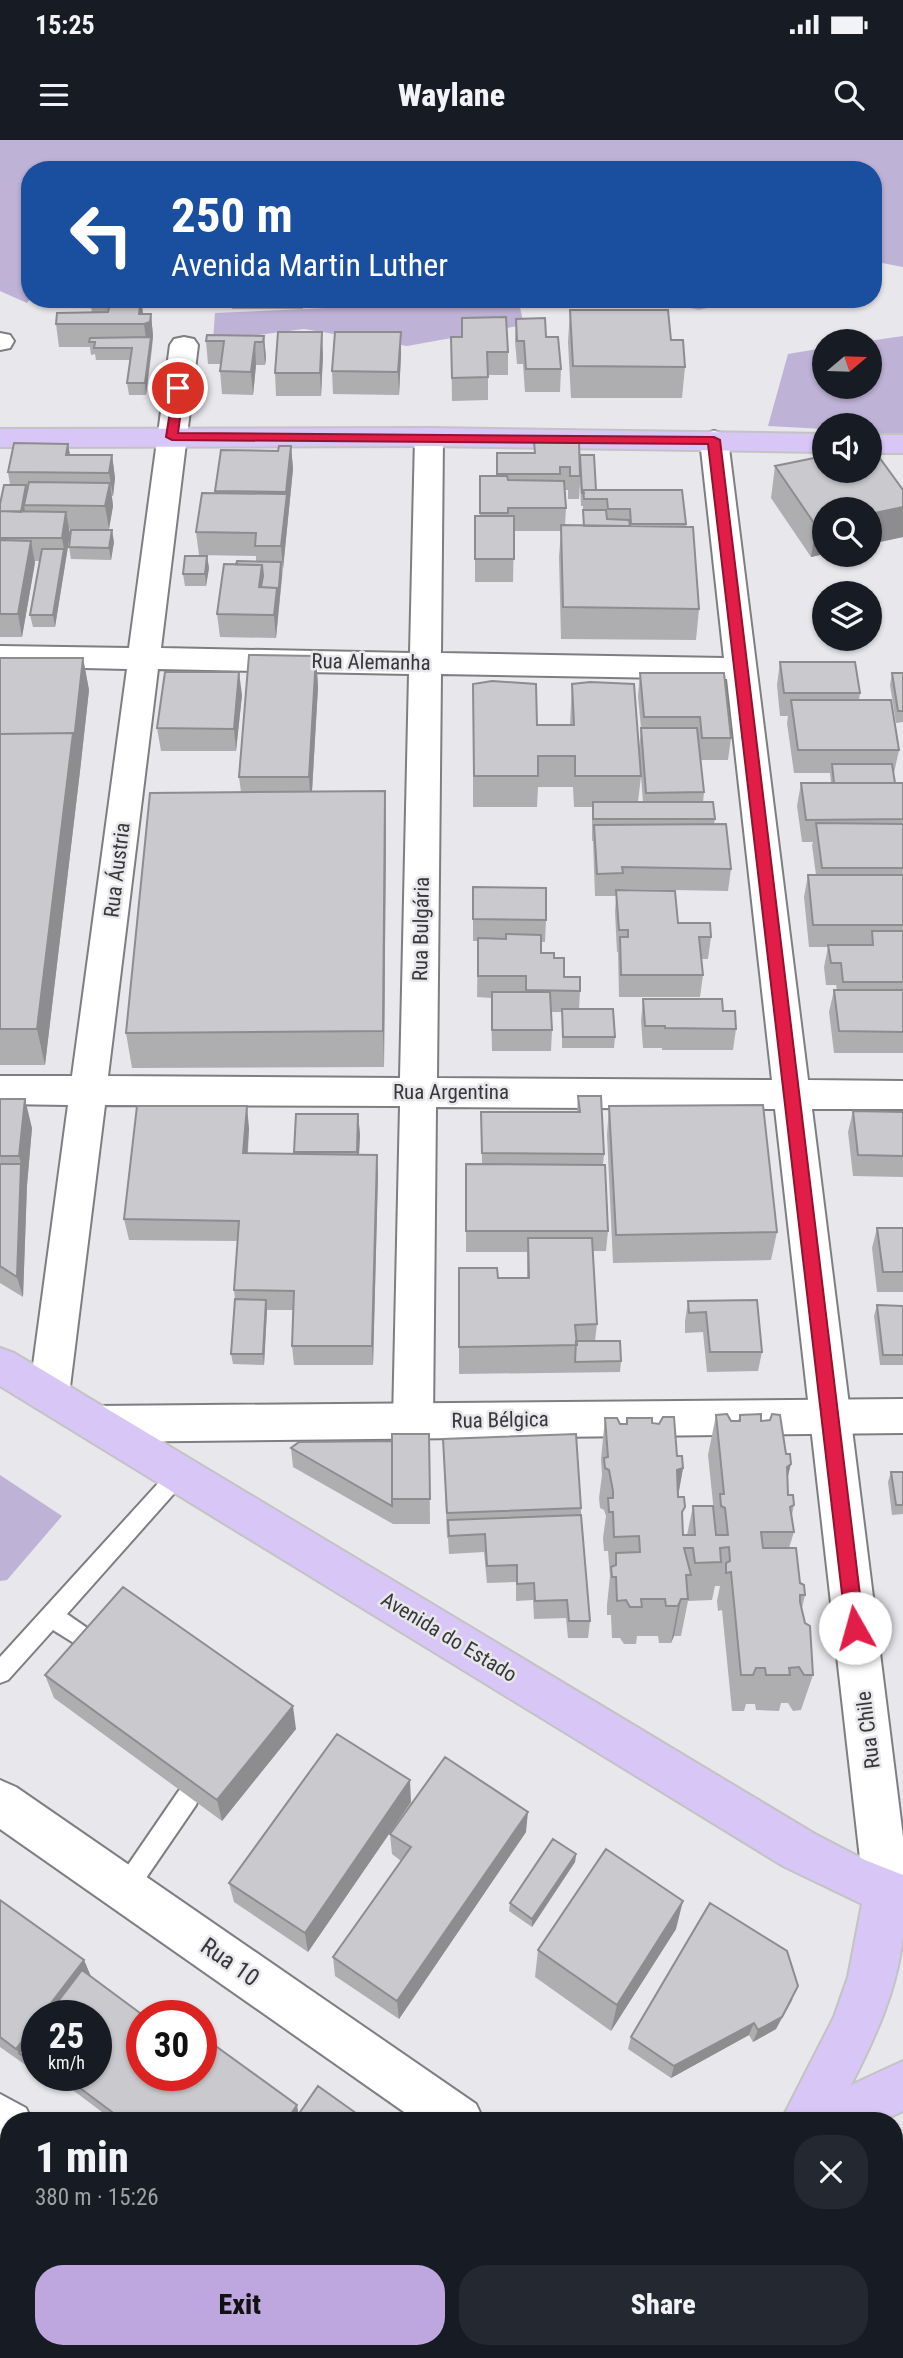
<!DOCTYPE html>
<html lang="en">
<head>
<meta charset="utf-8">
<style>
  :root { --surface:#171b24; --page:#242831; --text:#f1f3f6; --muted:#9ea1a6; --accent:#bda7de }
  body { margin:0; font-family:"Roboto Condensed",sans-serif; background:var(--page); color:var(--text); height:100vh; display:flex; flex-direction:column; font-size:26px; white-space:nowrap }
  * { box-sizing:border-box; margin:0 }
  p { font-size:23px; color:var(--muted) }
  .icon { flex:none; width:38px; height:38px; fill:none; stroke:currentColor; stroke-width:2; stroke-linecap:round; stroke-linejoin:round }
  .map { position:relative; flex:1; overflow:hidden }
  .drawer { position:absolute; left:0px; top:1972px; width:903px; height:247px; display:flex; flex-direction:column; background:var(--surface); border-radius:28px 28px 0 0; box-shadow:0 2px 5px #0004 }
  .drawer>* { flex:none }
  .guide { position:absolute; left:21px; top:21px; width:861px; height:147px; border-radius:28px; box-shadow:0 2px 5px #0004; background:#1a4fa0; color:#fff; overflow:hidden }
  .needle { width:46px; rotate:71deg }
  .buttons { position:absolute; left:812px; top:189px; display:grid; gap:14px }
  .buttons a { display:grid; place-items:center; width:70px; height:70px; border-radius:50%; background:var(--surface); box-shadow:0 2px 5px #0004; font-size:35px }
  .speed { position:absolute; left:21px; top:1860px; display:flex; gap:14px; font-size:35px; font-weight:700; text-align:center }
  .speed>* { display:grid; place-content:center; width:91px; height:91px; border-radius:50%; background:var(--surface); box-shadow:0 2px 5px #0004; line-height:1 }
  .speed small { font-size:18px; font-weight:400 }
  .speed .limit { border:10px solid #d22; background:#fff; color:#111 }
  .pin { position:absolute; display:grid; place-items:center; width:60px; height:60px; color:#fff; margin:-30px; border:4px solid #fff; border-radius:50%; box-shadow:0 2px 7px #0007 }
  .me { position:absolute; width:77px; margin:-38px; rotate:353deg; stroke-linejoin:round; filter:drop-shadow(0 0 5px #0008) }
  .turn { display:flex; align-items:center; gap:24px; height:147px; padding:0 35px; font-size:32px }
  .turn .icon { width:91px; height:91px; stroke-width:2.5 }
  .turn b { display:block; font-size:49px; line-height:60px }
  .round { display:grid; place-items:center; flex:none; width:74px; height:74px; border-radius:28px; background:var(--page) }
  .overview { display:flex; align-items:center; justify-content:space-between; height:119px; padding:0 35px }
  h1 { font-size:42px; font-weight:800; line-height:52px }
  .action { display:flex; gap:14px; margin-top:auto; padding:14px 35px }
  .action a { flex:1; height:80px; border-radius:28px; background:var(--accent); color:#111; font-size:28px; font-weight:800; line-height:80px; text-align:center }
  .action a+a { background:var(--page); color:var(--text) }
  .status { display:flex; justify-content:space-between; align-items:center; height:49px; padding:0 35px; background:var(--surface); direction:ltr }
  .status svg { height:19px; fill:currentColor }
  header { display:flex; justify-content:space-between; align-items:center; height:91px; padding:0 35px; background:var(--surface); font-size:32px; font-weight:800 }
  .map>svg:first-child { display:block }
</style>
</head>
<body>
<div class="status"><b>15:25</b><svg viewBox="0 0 49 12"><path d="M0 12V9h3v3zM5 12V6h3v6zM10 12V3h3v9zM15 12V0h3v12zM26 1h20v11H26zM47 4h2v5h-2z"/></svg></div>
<header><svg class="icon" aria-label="menu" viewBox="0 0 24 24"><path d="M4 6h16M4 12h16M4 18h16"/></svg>Waylane<svg class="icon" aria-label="search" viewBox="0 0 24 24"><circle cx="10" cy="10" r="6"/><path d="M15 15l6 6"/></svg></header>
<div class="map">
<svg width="903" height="2218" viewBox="0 0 903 2218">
  <rect width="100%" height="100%" fill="#e8e7eb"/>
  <path fill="#beb2d6" d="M0,0h903v127l-21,-4 -9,3v-96h-843v129l-3,4 -27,-12z
    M320,159h198l6,26 -117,21 -103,-17 -91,12 2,-28 111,-5z
    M651,159h91l-43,11z
    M903,196v99l-33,-3v-7h-46v4l-56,-3 20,-72 36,-6v39h46l-1,-46z
    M0,1335l62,41 -55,64 -7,1z"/>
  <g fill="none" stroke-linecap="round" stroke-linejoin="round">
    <defs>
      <path id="service" d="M179,1325l7,3 3,6 -3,6 -119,134 39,27 3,7 -3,7 -8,3 -45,-28 -45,50 -8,3v-26l172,-189z
        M188,1646l8,3 3,8 -3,8 -63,92 -8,3 -8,-3 -4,-8 4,-8 63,-92z"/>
      <path id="minor" d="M0,193l10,2 4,6 -4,7 -10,2z
        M184,197l10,2 4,6 -37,303 249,5 5,-216 4,-6 10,-3 10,3 4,6 -2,216 283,5 -24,-218 4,-6 10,-3 10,3 4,6 80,640 95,1v28h-91l91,728v73l-16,7 -16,-7 -7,-16 -89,-785 -339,-2 -3,314 -6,12 -14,6 -14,-6 -6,-12 7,-315 -295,-1 -36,290 -6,12 -14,5 -14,-5 -6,-12 39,-290 -68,-1v-28h72l55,-407 -127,-3v-20l129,2 41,-303 4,-6zM158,529l251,5 -9,404 -292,-2zM441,534l286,5 45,401 -335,-2z
        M0,1954l26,14 6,13h-23v29l-9,-4z
        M760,2210h60l3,8h-60z"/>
      <path id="tertiary" d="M0,1640l16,7 460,317 8,17h-67l-417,-292z"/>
      <path id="secondary" d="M903,1259v34l-806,9 -14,-6 -6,-12 6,-12 14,-6z"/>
      <path id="primary" d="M429,288l395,6v18l-395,-6 -429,1v-18z
        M870,295h33v18h-33z
        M0,1208l14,5 801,481 50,26 38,15c0,20 0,41 0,60 -5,53 -28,103 -52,150l52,-24v50l-21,10h-101l53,-104 14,-40 14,-73 -79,-38 -783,-480z
        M311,2210h66l-3,8h-66z"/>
    </defs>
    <use href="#service" stroke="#7e7d81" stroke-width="4"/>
    <use href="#minor" stroke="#7e7d81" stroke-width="4"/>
    <use href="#tertiary" stroke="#7e7d81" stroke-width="4"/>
    <use href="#secondary" stroke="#7e7d81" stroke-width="4"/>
    <use href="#primary" stroke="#c3c3c4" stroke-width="4"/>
    <use href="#service" fill="#fff" fill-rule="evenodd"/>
    <use href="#minor" fill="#fff" fill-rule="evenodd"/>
    <use href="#tertiary" fill="#fff" fill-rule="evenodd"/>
    <use href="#secondary" fill="#fff" fill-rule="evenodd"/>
    <use href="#primary" fill="#d8c6f7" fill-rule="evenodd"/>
  </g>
  <path fill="#aeadb0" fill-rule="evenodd" d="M141,159l2,15h8l2,22 -1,13 -6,46h-17l-2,-12 3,-23h-34l-1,-6 -4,1 -1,-8h-31l-3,-23 36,-12 -2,-8z
    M231,159h73l-1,10h-71z
    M570,170l101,30 14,27 -3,31h-111l-3,-56z
    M462,178l46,34v23h-20v25l-36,1 -1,-64h11z
    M516,179l30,18 15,32 -1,23h-35l-2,-28h-6l-2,-23z
    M264,196l2,22 -1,7h-9l-3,30 -31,-1 -2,-23 1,-7h-13l-2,-23z
    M323,215l-2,41h-45l-1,-23z
    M401,215l-2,40 -66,-1 -1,-23z
    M534,302l46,19 16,29 90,34 13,85 -3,31 -135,-1 -2,-82 2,-26h-47l-1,51h-38v-66h5v-40h16l1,-23h37zM580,343l1,23h2v20l-18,-1 1,-17 -1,-18h3v9h11z
    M68,304l2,11h42l3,23 -2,18h-1l1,10 -4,23h-40l1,5 -15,93h-22l-3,-12 10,-54h-5l-13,76h-22v-133l10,-19 -2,-13z
    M291,306l2,23 -17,169 -56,-1 -3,-23 19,-49 20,-3v-6l-57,-1 -3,-23 19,-39v-2l63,-40z
    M775,326l128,24v47l-92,20 -40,-59z
    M114,402l-3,18 -40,-1 -2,-12z
    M207,416l2,12 -3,18h-21l-2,-12z
    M316,516l2,31 -6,105 73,-1 1,38 -2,238 -252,1 -6,-35 115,-241 -2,-15z
    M0,518h83l6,32 -9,81 -35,294h-45z
    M780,522l80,31 -1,7 40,50 -5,23h-1l2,10h8v270h-69l-5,-41 5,-22h3l-1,-5h-10l-2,-18 4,-20h-19l-5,-50 4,-22h8l-4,-30 1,-3h-11l-5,-36 4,-23h30l-1,-10h-36l-7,-50 1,-7h-8l-3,-31z
    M640,533l91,65 -3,22h-27l3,32 -1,10 12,17 -1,5 17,45 -3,22 -107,-2v1l57,33 33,14 -3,22h-7l2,16 -3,22h-81l-1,-45h-1l-2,-40 1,-16h-21l-2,-55h-1v-34h-18l-1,-20h-35l-1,20h-64v-123l64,41h33l2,-41 67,66 2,-22 -3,-32zM641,636l2,26h-5z
    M892,533h11v49l-7,1 -6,-38z
    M242,555l-6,56h-75l-4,-23z
    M473,747l73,33 -1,22h-4v11l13,5 10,19 16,14 -1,18 36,28 -1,11h-52v-36h-11l1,18 -1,21h-59l-1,-53 -14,-1 1,-56h-5z
    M643,859l80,12 13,18 -3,21h-71v-2h-19l-2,-27z
    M578,956l26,58 -1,11 5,66 -2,20h-13l4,73 -2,17 26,20 -1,11 -161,2v-106l39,10h29v-26h-61v-88h16l-1,-52h96z
    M0,959l32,29 -5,57 -4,112 -23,-14z
    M609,966l168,126 -6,28 -158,3 -6,-128z
    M853,971l50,1v65l-50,-1 -5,-44z
    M296,974h62l2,21 -1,19 18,1 1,20 -5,190h-79l-2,-19 1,-36h-26l-3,55 -31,-1 -2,-10 4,-55 -1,-9 4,-49 -109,-1 -5,-21 125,-91 -1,25 46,1z
    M877,1088h26v64h-26l-5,-44z
    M757,1160l5,52 -4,19 -51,1 -4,-40 -18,1v-12l3,-20z
    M877,1165l26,1v59h-23l-6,-49z
    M716,1275l15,6h7l2,-6 21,6 26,59 1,15 6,10 -2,10 2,17 -5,16 11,35 5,12 -3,13 11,67 -12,35 -8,1 -5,-8h-7l-2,8 -23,-1 -1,-6h-9l-2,7h-12l-10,-101 -4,1 -1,-10 3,-15h-5l-3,14 -24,1 -7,35h-7l-3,7h-12l-1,-7h-21l-1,8h-12l-4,-6h-8l-1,-23h-4v-10l3,-29 -2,-25h-4l-1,-13 3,-22 -2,-6 -4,-2 -1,-10 3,-23 -1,-16 4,-41 15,6h7v-6l25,5 25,33 6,12 -5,29 5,38h4l6,-29 21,7 -6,-58z
    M429,1294l1,90h-37l-100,-57 -2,-19 101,-7z
    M443,1299l138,69v7l9,106 -2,17h-20l-2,-20 -32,1 -1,-19 -17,1v-19l-29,1 -3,-31 -35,2 -1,-16h-1z
    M891,1332h12v42l-11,1 -4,-33z
    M45,1535l251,54 -74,92 -168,-123z
    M411,1662l-103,150 -74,-50 -5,-19z
    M526,1692l-127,187 -64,-43 -2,-19 68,-96 -9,-7 -2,-20z
    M576,1714l-1,8 -43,65 -23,-16 1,-8z
    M0,1760l84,60 7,17 51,99 157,37 68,8h-253l-60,-45h42l-59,-60v57l-37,-26z
    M676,1789l-65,102 -76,-54 3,-27z
    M793,1859l-17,30 -23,13 -4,-7 -78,43 -43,-29 3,-12z
    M903,2075v143h-5l-12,-8h8v-131z"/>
  <path fill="#8d8d90" d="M141,159l3,22 -5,-7z
    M151,174l2,22 -7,59 -1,-12 2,-36 -3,-23z
    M322,192l1,23 -2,41 -1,-23z
    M401,192v23l-2,40 -1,-23z
    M264,196l2,22 -1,7 -2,-23z
    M255,202l1,23 -3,30 -2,-23z
    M68,304l4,23 -6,-12z
    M291,306l2,23 -10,100 -2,-23z
    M112,315l3,23 -2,18 -4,-23z
    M110,343l3,23 -4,23 -4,-23z
    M26,345l2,13 -4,7 1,6 -3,20 -3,-12z
    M903,367v30l-33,7v-30z
    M66,372l4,22 -15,93 -2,-12 11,-66 -2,-11z
    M824,384v30l-13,3 5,-31z
    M112,390l2,12 -3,18 -2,-12z
    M31,401l4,22 -13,74 -4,-23z
    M207,416l2,12 -3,18 -1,-12z
    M281,422l1,12 -6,64 -2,-23 3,-27z
    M262,425l2,23 -5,-1z
    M316,516l2,31 -7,121 -2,-31z
    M83,518l6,32 -9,81 -35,294 -8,-36z
    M239,532l3,23 -6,56 -2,-22z
    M385,651l1,38 -2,238 -1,-36z
    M25,959l7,29 -5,57 -4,112 -6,-20 4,-113 -2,-8z
    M247,966l2,22 -3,46 -3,-21z
    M358,974l2,21 -2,38 -1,-21z
    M377,1015l1,20 -5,190 -1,-19z
    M266,1160l1,10 -3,55 -1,-11z
    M791,1324l-10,40 6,-37z
    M683,1328l-7,39 1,-37z
    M681,1459l-7,37 -3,7 7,-37z
    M293,1566l3,23 -74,92 -5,-21z
    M410,1640l1,22 -103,150 -3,-19z
    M528,1672l-2,20 -127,187 -2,-18z
    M576,1714l-1,8 -43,65v-8z
    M683,1761l-7,28 -65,102 6,-26z
    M84,1820l8,19 -28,37h-23z
    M798,1846l-22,43 -23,13 5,-12z
    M37,1882v29l-18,2 -3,-4z
    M754,1883l-5,12 -78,43 3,-12z
    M297,1965l2,12 -2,4h-11z"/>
  <path fill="#cac9cd" stroke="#8d8d90" stroke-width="2" d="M91,159h50l-2,15h12l-1,8 -6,2h-88l1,-11 51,-1 2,-8h-20z
    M570,170h98l3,30h12l2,27 -112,-1z
    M506,177l2,35h-21l1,25 -36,1 -1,-41h11v-19z
    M545,178l1,19h12l3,32h-35l-2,-28h-7l-1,-22z
    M278,192h44l-2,41h-45z
    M335,192h66l-3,40 -66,-1z
    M207,195l57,1 -1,6h-8l-4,30 -31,-1 4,-30h-18z
    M151,197l-6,46h-18l5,-35h-38l1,-6h-6l1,-4z
    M534,302h45l1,34h-10v-9h-10v7h-63v-21h38z
    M14,303l54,1 -2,11h46l-3,18 -101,-1z
    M279,306h12l-5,46 -71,-1 6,-41 57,1z
    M870,306h1l32,44v17l-33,7v-5h-46v15l-8,2 -41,-60 49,-10v15h46z
    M580,315h14l2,35h-13l1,3h-2z
    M480,336h27l1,4 56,1 2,27h-58v5h-28z
    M29,342l81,1 -5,23 -81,-1z
    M4,345h22l-5,27 -21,-1v-7z
    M583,350h99l4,34h-55l-1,-15h-22l-1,-10h-23z
    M202,353l85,1 -6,52h-26l1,-13 -60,-1z
    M583,370h23l1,9 22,1 1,6h-46z
    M0,371l66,1 -4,26h-62z
    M475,376h39v43h-39z
    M561,385l132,2 6,82 -136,-2z
    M71,390h41l-3,18 -40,-1z
    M0,400l31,1 -13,73h-18z
    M42,409h22l-11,66h-23z
    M185,416h22l-2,18h-22z
    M237,421l44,1 -3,36 -1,-10 -16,-1 2,-11 -1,-11h-26z
    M224,424l38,1 -3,22 18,1 -3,27 -57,-1z
    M249,515l67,1 -7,121h-70z
    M0,518h83l-9,82 -1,-7 -73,1z
    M780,522h75l5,31h-76z
    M165,532h74l-5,57 -77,-1z
    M640,533h84l7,65h-29l-2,-21h-56z
    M892,533h11v38h-5z
    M492,541l44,3 1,41h37l-2,-41 18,-2 44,2 7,92h-66v-20h-37v20h-64l-1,-92z
    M791,560h100l8,50h-101z
    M641,588h56l7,64 -58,1z
    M73,593l-36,296h-37v-295z
    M832,624h60l3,19h-61z
    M801,643h102v36l-97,1z
    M385,651l-2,240 -257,2 24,-240z
    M593,662h120l2,17h-122z
    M816,683l87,1v44h-81z
    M726,684l5,45 -109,-2 1,6 -26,1 -3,-49z
    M808,735h95v50h-90z
    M473,747l73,1v32l-73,-1z
    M616,750l59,1 3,32h32l1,14h-12l4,38h-82l-1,-38h8v-7h-9z
    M872,791h31v51h-60l-2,-19h-10l-3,-18h45z
    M506,794l35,1v18h13v5h10v19h16v14l-54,-1v-14h-48v-38l28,1z
    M834,850h69v42l-64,-1z
    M492,852h58l2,38h-60z
    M643,859h79l1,12h12l1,18 -71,-1v-2h-20z
    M562,869h51l2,28h-52z
    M578,956h23l3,58 -122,-1 -1,-41h99z
    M0,959h25l-6,57h-19z
    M763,965l14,127 -161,3 -7,-129z
    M137,966h110l-4,47 134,2 -5,191h-80l2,-55 -60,-1 5,-69 -115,-2z
    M853,971l50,1v44l-45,-1z
    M296,974h62l-1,38h-63z
    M0,1024h21l-4,113 -17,-11z
    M466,1024l139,1 3,66h-142z
    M877,1088h26v44h-20z
    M528,1098h64l5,86 -22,1 2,20 -118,2v-79h38l1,10h31z
    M235,1159l31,1 -3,54h-32z
    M757,1160l5,52h-52l-4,-40 -17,1 -1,-12z
    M877,1165l26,1v49h-20z
    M576,1201h44l1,20 -46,1z
    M727,1274l4,7h9v-6l21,-1v7l9,-1 2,-6 8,1 6,39h4l1,10 -4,3 1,28h5l1,10 -4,2 4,25h-33l2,16h33l4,35 4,2 1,10h-5v7l5,21 5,3 3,49h-9l-5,-8 -10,1 1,7h-24l-1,-7h-9l-3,7h-12l-10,-103 -5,1v-10l4,-2 -1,-14 -9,1 1,14 -26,1 -2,-15h-9l7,27h-5l2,24h-7l-3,7h-12l-1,-7h-24l1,8h-12l-4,-7 -9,1 -1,-24h-4l-1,-10 5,-2v-12l24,-1 -1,-16 -25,1 -1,-25h-4l-1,-14h5v-7l-4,-21 -4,-2 -1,-10 4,-1 -3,-39h12l3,6h7v-6h25v5l7,1 4,-7h11l3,39h5l1,12 -6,2 1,27h6l1,10 -3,5 1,23h12l-2,-29h20l3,29h12l-3,-27 -4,-2 -1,-12h4l-8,-79z
    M392,1294h37l1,65h-38z
    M576,1294l5,74 -134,5 -4,-74z
    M392,1301v65l-101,-58 8,-6z
    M891,1332h12v33h-7z
    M581,1375l9,106h-21l-2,-21 -32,1 -1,-18 -17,1v-19l-30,1 -2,-32 -36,2 -1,-16z
    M123,1447l170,119 -76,94 -172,-125z
    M337,1594l73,46 -105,153 -76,-50z
    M445,1617l83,55 -131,189 -64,-44 78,-110 -21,-13z
    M553,1699l23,15 -44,65 -22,-16z
    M606,1709l77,52 -66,104 -79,-55z
    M0,1760l84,60 -43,56h-4v6l-21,27 -16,-12z
    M710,1763l77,48 11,35 -16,31 -24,13 -4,-7 -80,43 -43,-29z
    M82,1830l62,46h-2v60h59v-31l5,-6 91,66 -11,16h-162l-60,-45h32v-60h-49z
    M37,1890v34l-2,1 -16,-12z
    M318,1946l49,35h-73z
    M903,2075v120l-9,-5v-111z
    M0,2195l9,7v8h11l11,8h-31z"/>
  <path fill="#e11d48" stroke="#92132f" stroke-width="2" d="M174,246l10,2 -6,45 536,4 6,3 144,1188 -2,6 -7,2 -6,-2 -3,-6 -138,-1184 -536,-4 -6,-3z"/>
  <g text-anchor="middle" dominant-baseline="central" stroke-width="5" stroke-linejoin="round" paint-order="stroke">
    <g font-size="21" fill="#383739" stroke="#e8e7eb">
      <text transform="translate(371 522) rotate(1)">Rua Alemanha</text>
      <text transform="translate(117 730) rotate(-83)">Rua Áustria</text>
      <text transform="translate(421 789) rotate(-89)">Rua Bulgária</text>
      <text x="451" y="952">Rua Argentina</text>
      <text transform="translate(500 1280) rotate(-1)">Rua Bélgica</text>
      <text transform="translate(449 1497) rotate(31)">Avenida do Estado</text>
      <text transform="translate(868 1590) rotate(-97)">Rua Chile</text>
    </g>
    <g font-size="24" fill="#383739" stroke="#e8e7eb">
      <text transform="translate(230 1822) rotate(35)">Rua 10</text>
    </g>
  </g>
</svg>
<div class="buttons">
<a><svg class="needle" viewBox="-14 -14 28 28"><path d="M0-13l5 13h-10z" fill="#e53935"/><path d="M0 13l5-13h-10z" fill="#9ea1a6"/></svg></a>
<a><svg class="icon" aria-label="sound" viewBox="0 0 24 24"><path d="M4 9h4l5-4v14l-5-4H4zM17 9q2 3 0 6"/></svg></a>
<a><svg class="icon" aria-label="search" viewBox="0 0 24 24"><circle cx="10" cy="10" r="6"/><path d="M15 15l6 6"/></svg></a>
<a><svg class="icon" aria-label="layers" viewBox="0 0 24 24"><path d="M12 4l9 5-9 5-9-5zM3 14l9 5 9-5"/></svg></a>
</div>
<div class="speed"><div>25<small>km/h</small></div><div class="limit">30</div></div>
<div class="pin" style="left:178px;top:248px;background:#d93025"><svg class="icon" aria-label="arrive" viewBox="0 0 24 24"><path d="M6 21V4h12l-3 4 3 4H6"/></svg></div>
<svg class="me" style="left:855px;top:1488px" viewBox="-20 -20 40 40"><circle r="19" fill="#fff"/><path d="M0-13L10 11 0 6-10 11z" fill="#e11d48"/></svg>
<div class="guide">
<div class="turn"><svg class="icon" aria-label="left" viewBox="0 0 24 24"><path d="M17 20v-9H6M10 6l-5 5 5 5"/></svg><div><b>250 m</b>Avenida Martin Luther</div></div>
</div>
<section class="drawer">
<div class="overview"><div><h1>1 min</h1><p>380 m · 15:26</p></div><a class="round"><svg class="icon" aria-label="close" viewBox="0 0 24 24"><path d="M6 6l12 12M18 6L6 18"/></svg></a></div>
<div class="action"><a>Exit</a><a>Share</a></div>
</section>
</div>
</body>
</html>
